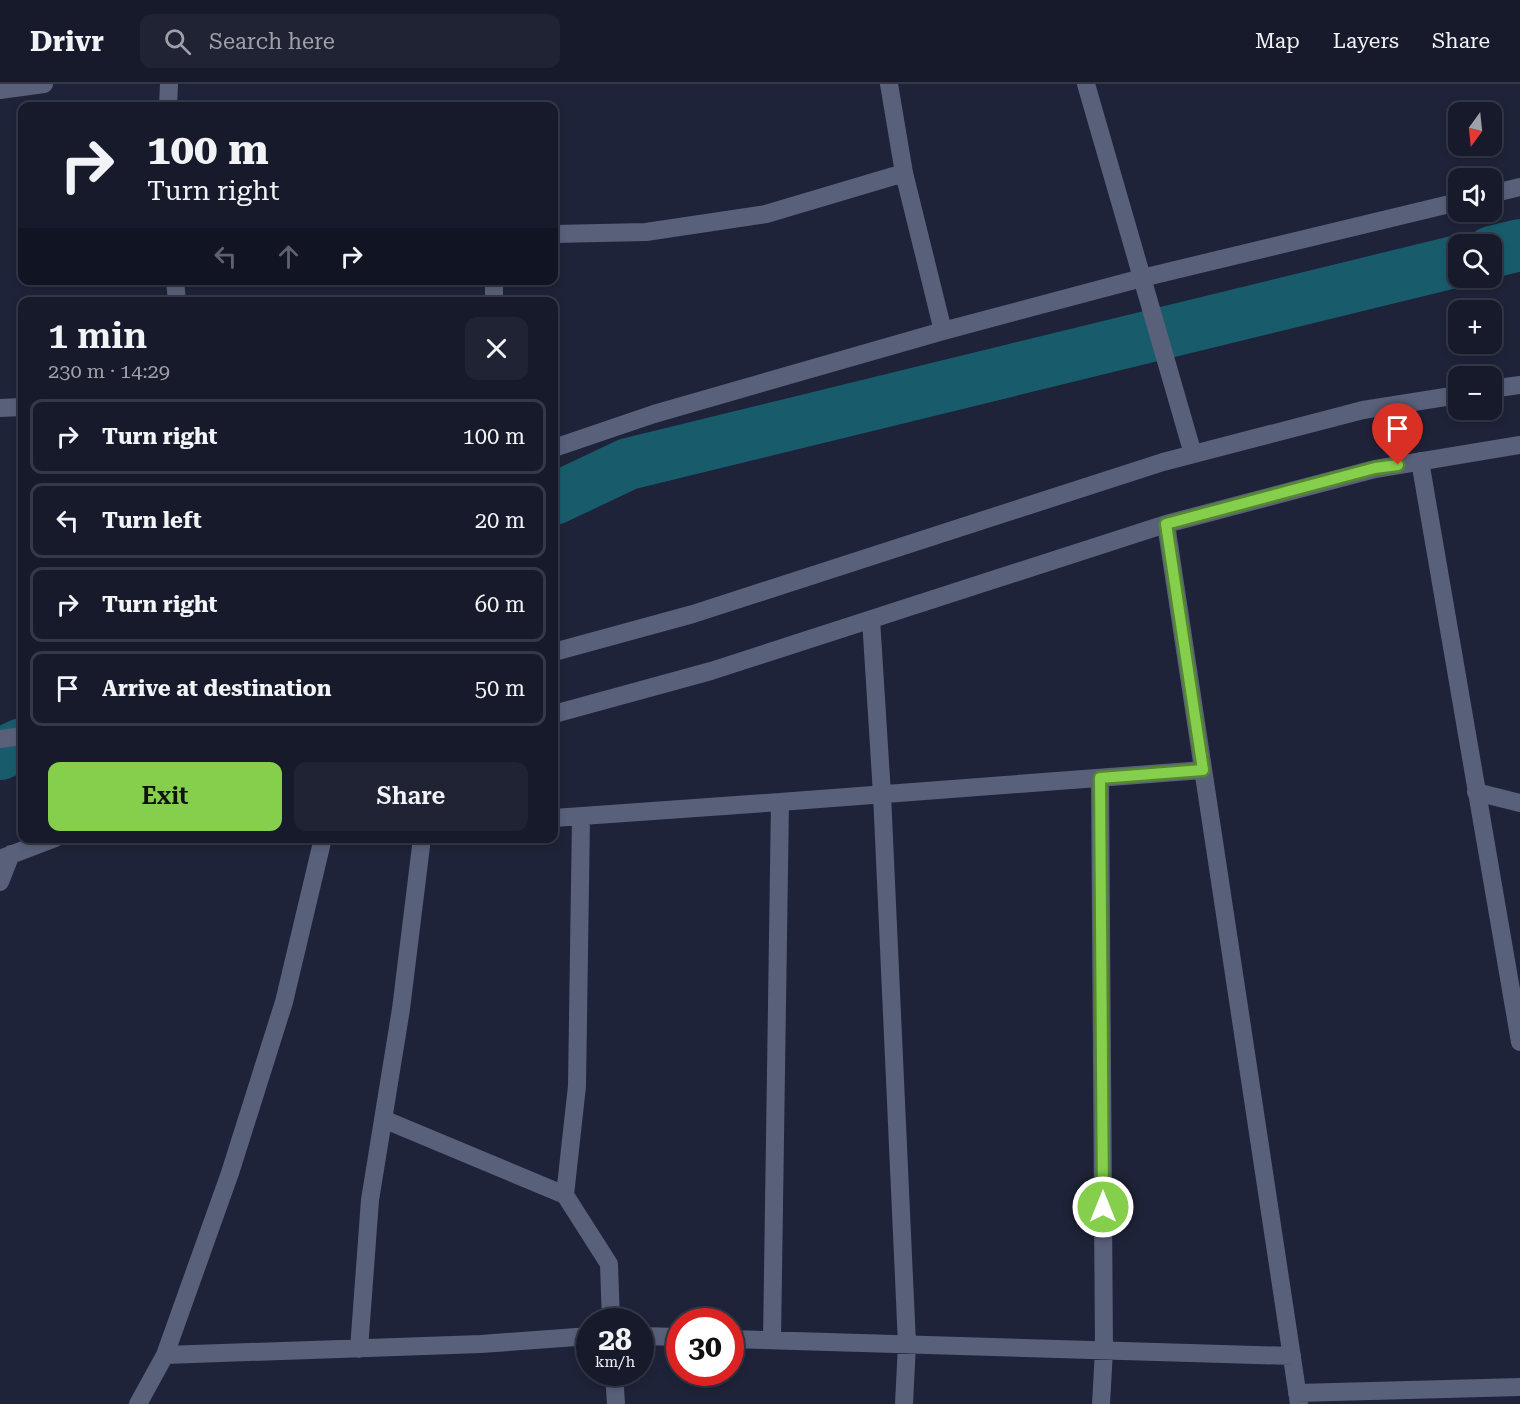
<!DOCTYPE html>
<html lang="en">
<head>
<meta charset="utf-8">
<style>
  :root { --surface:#161a2b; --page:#1f2333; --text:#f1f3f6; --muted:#9ea1a9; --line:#353847; --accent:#85cf4d }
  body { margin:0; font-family:"Roboto Serif",serif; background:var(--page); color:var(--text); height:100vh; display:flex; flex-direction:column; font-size:22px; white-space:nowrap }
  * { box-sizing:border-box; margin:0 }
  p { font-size:20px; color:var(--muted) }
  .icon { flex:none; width:33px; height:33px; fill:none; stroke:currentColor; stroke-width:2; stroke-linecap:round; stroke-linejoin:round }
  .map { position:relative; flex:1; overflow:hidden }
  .side { position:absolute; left:18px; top:213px; width:540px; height:546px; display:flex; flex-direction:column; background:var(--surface); border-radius:12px; box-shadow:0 3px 9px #0003,0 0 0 2px var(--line) }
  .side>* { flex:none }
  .guide { position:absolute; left:18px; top:18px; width:540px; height:183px; border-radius:12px; box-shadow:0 3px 9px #0003,0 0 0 2px var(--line); background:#161a2b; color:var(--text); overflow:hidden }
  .needle { width:39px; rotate:195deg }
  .fabs { position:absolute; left:1448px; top:18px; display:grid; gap:12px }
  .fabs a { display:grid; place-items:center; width:54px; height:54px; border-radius:12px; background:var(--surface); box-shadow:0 3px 9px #0003,0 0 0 2px var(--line); font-size:30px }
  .speed { position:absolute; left:576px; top:1224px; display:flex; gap:12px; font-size:30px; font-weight:700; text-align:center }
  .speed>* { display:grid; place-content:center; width:78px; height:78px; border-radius:50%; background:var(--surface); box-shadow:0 3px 9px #0003,0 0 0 2px var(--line); line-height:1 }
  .speed small { font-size:15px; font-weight:400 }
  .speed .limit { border:9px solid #d22; background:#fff; color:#111 }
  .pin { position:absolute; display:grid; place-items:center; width:51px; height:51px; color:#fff; margin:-62px -26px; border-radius:50% 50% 50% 0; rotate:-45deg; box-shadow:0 0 6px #0007 }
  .pin .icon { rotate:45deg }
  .me { position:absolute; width:66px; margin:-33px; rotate:0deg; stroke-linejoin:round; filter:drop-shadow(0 0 4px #0008) }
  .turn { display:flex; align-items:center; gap:21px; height:126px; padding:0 30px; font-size:27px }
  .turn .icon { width:78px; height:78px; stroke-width:2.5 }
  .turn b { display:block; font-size:42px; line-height:51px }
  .lanes { display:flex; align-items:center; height:57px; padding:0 30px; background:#0003; justify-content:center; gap:30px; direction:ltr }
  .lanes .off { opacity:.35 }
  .round { display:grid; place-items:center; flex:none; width:63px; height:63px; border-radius:12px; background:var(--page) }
  .headline { display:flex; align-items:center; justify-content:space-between; height:102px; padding:0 30px }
  h1 { font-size:36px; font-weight:600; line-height:45px }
  .primary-button { display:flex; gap:12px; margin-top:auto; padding:12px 30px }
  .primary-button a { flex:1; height:69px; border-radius:12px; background:var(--accent); color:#111; font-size:24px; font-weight:600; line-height:69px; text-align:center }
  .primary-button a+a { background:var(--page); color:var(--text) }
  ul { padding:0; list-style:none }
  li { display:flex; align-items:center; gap:18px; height:75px; margin:0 12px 9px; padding:0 18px; border:3px solid var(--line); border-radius:12px }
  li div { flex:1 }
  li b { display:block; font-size:22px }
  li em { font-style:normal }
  header { display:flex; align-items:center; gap:36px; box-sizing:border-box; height:84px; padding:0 30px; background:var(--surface); border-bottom:2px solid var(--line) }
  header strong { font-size:28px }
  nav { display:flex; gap:33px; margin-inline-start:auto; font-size:21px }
  .search { width:420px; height:54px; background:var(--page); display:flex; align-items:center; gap:15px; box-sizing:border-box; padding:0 21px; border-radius:12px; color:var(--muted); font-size:22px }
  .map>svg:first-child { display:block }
</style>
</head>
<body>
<header>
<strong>Drivr</strong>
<div class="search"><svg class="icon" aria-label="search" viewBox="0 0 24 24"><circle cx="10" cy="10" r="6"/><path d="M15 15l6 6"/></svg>Search here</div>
<nav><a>Map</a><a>Layers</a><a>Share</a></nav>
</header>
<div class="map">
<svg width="1520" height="1320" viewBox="0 0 1520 1320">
  <rect width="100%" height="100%" fill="#1e2339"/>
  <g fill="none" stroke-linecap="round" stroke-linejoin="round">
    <path stroke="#185c6c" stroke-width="52" d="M1491,168l29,-7
      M554,415l74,-35 830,-203
      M0,670l22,-10"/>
    <path stroke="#59607a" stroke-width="18" d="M889,0l15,89 39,158
      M1086,0l107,370
      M0,6l44,-6
      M168,22l1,-22
      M1491,110l29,-7
      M554,150l92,-2 120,-18 138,-41
      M175,196l2,22
      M494,218v-22
      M1491,305l29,-4
      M0,324l22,-1
      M554,364l100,-34 289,-83 199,-53 316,-76
      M1420,377l100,581
      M1166,440l133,880
      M871,535l11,175 25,550 -3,60
      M554,568l139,-38 470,-152 200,-52 95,-15
      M554,630l157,-43 455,-147 209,-55 145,-24
      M0,655l22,-3
      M1100,694l4,572 -3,54
      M1476,708l44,11
      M581,733l-4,269 -12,109 44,69 2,58
      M554,734l226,-16
      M0,775l55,-21
      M0,798l11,-28
      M383,1035l182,76
      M640,1252l40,1
      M730,1255l562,17
      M772,1256l8,-538 423,-32
      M359,1265l11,-149 31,-191 21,-171
      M165,1271l316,-11 109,-8
      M614,1288l2,32
      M1297,1309l223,-6
      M138,1320l27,-49 65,-182 54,-171 39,-164"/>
  </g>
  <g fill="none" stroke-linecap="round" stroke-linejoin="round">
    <defs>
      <path id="route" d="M1103,1123l-3,-429 103,-8 -37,-246 209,-56 23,-3"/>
    </defs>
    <use href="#route" stroke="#568732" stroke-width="15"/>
    <use href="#route" stroke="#85cf4d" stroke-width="10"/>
  </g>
</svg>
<div class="fabs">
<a><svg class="needle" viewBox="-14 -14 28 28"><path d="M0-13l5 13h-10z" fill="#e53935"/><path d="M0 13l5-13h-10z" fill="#9ea1a9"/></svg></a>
<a><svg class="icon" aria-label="sound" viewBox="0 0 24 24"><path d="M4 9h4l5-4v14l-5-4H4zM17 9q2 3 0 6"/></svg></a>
<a><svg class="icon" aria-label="search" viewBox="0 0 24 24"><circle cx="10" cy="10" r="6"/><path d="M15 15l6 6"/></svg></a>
<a>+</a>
<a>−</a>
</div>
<div class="speed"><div>28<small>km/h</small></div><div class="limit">30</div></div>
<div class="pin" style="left:1398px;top:381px;background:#d93025"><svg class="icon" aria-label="arrive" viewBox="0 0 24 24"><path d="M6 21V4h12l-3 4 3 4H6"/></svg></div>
<svg class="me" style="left:1103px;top:1123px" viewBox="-20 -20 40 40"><circle r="17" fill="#85cf4d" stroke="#fff" stroke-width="3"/><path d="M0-11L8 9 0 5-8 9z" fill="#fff"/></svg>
<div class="guide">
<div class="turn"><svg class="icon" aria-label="right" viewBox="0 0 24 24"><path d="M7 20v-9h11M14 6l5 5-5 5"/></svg><div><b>100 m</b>Turn right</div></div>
<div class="lanes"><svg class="icon off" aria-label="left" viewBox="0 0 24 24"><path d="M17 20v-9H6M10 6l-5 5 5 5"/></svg><svg class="icon off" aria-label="ahead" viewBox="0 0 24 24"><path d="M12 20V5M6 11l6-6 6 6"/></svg><svg class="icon" aria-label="right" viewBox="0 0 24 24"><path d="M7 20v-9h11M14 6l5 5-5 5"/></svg></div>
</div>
<section class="side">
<div class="headline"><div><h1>1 min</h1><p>230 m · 14:29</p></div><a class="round"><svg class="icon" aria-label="close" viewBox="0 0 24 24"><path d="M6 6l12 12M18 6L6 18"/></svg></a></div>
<ul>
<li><svg class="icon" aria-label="right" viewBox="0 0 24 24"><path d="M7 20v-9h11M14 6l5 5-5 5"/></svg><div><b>Turn right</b></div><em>100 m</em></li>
<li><svg class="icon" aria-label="left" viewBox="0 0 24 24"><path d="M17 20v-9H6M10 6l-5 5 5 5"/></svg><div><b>Turn left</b></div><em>20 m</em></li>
<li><svg class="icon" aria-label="right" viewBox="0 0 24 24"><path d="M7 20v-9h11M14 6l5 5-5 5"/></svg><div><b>Turn right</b></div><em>60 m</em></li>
<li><svg class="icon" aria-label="arrive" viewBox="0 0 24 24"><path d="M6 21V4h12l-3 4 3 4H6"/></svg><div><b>Arrive at destination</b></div><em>50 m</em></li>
</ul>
<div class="primary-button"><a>Exit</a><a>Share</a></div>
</section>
</div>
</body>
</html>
